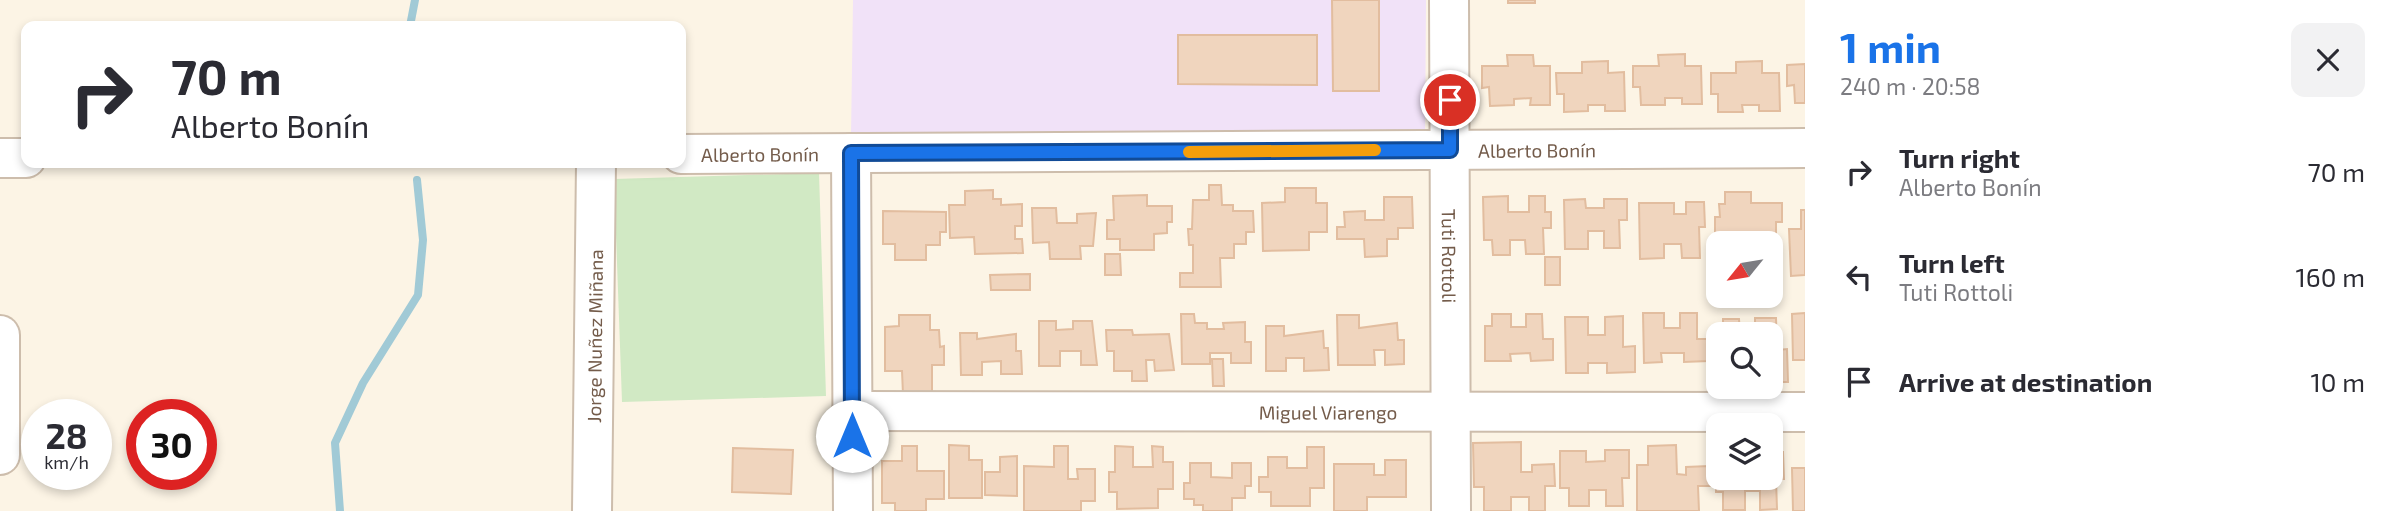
<!DOCTYPE html>
<html lang="en">
<head>
<meta charset="utf-8">
<style>
  :root { --surface:#fff; --page:#f2f2f3; --text:#2b2b33; --muted:#7c7c81; --accent:#1a73e8 }
  body { margin:0; font-family:"Exo 2",sans-serif; background:var(--page); color:var(--text); height:100vh; display:flex; flex-direction:column; font-size:26px; white-space:nowrap }
  * { box-sizing:border-box; margin:0 }
  p { font-size:23px; color:var(--muted) }
  .icon { flex:none; width:38px; height:38px; fill:none; stroke:currentColor; stroke-width:2; stroke-linecap:round; stroke-linejoin:round }
  .map { position:relative; flex:1; overflow:hidden }
  .side { display:flex; flex-direction:column; background:var(--surface); width:595px }
  .side>* { flex:none }
  .banner { position:absolute; left:21px; top:21px; width:665px; height:147px; border-radius:14px; box-shadow:0 4px 10px #0003; background:#fff; color:var(--text); overflow:hidden }
  .needle { width:46px; rotate:240deg }
  .controls { position:absolute; left:1706px; top:231px; display:grid; gap:14px }
  .controls a { display:grid; place-items:center; width:77px; height:77px; border-radius:14px; background:var(--surface); box-shadow:0 4px 10px #0003; font-size:35px }
  .speed { position:absolute; left:21px; top:399px; display:flex; gap:14px; font-size:35px; font-weight:700; text-align:center }
  .speed>* { display:grid; place-content:center; width:91px; height:91px; border-radius:50%; background:var(--surface); box-shadow:0 4px 10px #0003; line-height:1 }
  .speed small { font-size:18px; font-weight:400 }
  .speed .limit { border:10px solid #d22; background:#fff; color:#111 }
  .pin { position:absolute; display:grid; place-items:center; width:60px; height:60px; color:#fff; margin:-30px; border:4px solid #fff; border-radius:50%; box-shadow:0 2px 7px #0007 }
  .me { position:absolute; width:77px; margin:-38px; rotate:0deg; stroke-linejoin:round; filter:drop-shadow(0 0 5px #0008) }
  .turn { display:flex; align-items:center; gap:24px; height:147px; padding:0 35px; font-size:32px }
  .turn .icon { width:91px; height:91px; stroke-width:2.5 }
  .turn b { display:block; font-size:49px; line-height:60px }
  .round { display:grid; place-items:center; flex:none; width:74px; height:74px; border-radius:14px; background:var(--page) }
  .summary { display:flex; align-items:center; justify-content:space-between; height:119px; padding:0 35px }
  h1 { font-size:42px; font-weight:700; line-height:52px; color:var(--accent) }
  ul { padding:0; list-style:none }
  li { display:flex; align-items:center; gap:21px; height:105px; padding:0 35px }
  li div { flex:1 }
  li b { display:block; font-size:26px }
  li em { font-style:normal }
  main { display:flex; flex:1; min-height:0 }
  .map>svg:first-child { display:block }
</style>
</head>
<body>
<main>
<div class="map">
<svg width="1805" height="511" viewBox="0 0 1805 511">
  <rect width="100%" height="100%" fill="#fcf4e5"/>
  <path fill="#f1e2f8" d="M853,0h573l-1,144 -574,-9z"/>
  <path fill="#d1e9c4" d="M819,173l7,223 -204,6 -8,-223z"/>
  <g fill="none" stroke-linecap="round" stroke-linejoin="round">
    <path stroke="#a1cad6" stroke-width="8" d="M410,26l5,-26
      M340,511l-5,-68 28,-60 55,-88 5,-55 -6,-60"/>
  </g>
  <path fill="#f0d5be" stroke="#e2bd9f" stroke-width="2" d="M1332,0h47v91h-46z
    M1508,0h27v3h-27z
    M1178,35h139v50l-139,-1z
    M1685,54v12h16l1,38h-20v-6h-17v7h-24l-1,-18h-7v-21h26l-1,-11z
    M1507,55h26l1,11h16v39h-20l1,-7 -17,1v6l-24,1 -1,-19 -7,1v-22h26z
    M1608,61v12l16,-1 1,39h-20v-6h-17v6l-24,1v-18h-7l-1,-21h26v-11z
    M1762,61v12h17l1,38h-21v-6h-17l1,7h-25v-18h-7v-21h25v-11z
    M1805,64v39h-10l-1,-18 -7,1v-21z
    M1209,185h12l1,20h11v6h20l1,21h-8v12h-12v14h-14l1,29h-41v-14h13v-28h-4l-1,-16h4l1,-29h16z
    M1285,188h31v15h11v29h-18v18l-46,1 -1,-48 23,-1z
    M993,190v9h8v6l21,-1v22h-7v13h7l1,14 -48,1 -1,-17 -24,1 -1,-33h16v-14z
    M1725,192h26v11h31v19h-6v29h-5v-8h-10v-11l-21,1v10h-17l-1,-9 -7,1v-18h5l-1,-13h6z
    M1147,195v11h25v16h-5v11l-13,1v16h-34v-11h-13v-19h7l-1,-24z
    M1508,196v16h21v-16h16v16h6v16h-8l1,26h-18l-1,-14h-15v15h-17l-1,-15h-8l-1,-43z
    M1384,197h28l1,31h-15v11h-11v17l-22,1 -1,-18h-27v-12h8l-1,-15 21,-1v9h19z
    M1585,199l1,9h18v-9h23v21h-8l1,28h-16v-17h-16v18h-23l-1,-49z
    M1686,202h18l1,25h-6l1,31h-18l-1,-14h-17v14l-24,1 -1,-56h35v11h12z
    M1032,208h24l1,15h20v-9l19,-1 -3,33h-13l1,13h-31l-1,-17 -16,1z
    M1801,210h4v65l-14,1 -2,-47h12z
    M883,211l63,1v20h-6v13h-14v15h-31v-16h-12z
    M1105,254h15l1,21h-16z
    M1545,257h15v28h-15z
    M1030,274v16h-39l-1,-15z
    M1643,313h21v15h16v-15h17v26h11v22l-24,1v-9h-23l1,9 -18,1z
    M1805,313v47h-12l-1,-46z
    M1181,314h13l1,9h12v6h17l-1,-6 22,-1v20h6v21h-20v-10h-21v11h-28z
    M1492,314h19v13h15v-13h16l1,25h10v21l-22,1 -1,-8 -20,1 1,7h-26v-35h7z
    M899,315h31v15h9l1,17 4,-1v19h-12v29h-29l-1,-23h-17v-44l14,-1z
    M1337,315h22v13l38,-5 1,17h6v24l-19,1v-15h-11l1,15h-37z
    M1623,316v31l12,-1v26l-28,1v-10h-19v10h-22l-1,-56h23v18h17v-18z
    M1755,318h21l1,32 10,-1 1,33h-12v-9h-5v-39h-16z
    M1723,319h16l1,15h-17z
    M1039,321h17v9l17,-1v-8h19l5,44h-16v-14h-21v15h-21z
    M1266,326h18v10l39,-5 1,17h4l1,22 -25,1v-13h-18v13h-20z
    M1106,330h26l1,5 36,-1 5,36 -19,1 -1,-11h-8l1,21h-15v-10h-18v-20h-7z
    M960,333h17v6l39,-5v17h5l1,23h-21v-13l-19,1v13h-21z
    M1716,340h2v43h-1z
    M1212,359h11l1,27h-11z
    M1521,442v30h11v-7l22,-1 1,22h-10v25h-16v-14h-18v14h-27v-24h-10l-1,-44z
    M949,445l20,1v14h13v38h-33z
    M1676,445l1,29 9,1v-8l23,-1 1,20h-12l1,25h-62v-46h11v-19z
    M902,446h15v25h27v28h-18v12h-31v-8h-13v-42h20z
    M1054,446h14v33h10l-1,-10h18v32h-14v10h-57v-45l30,1z
    M1115,446l18,1v20h20l-1,-21 11,1v15h10v27h-15v19l-41,1v-17h-8v-20h6z
    M1307,447h17v41h-14v18h-39v-14h-12v-15h9v-20h19v11h20z
    M733,448l60,2 -2,44 -59,-2z
    M1605,450h24v28h-7l1,28h-17v-16h-17v16h-20v-18h-9v-37h26v11l19,-1z
    M1771,452h12l1,27h-8l1,30 -17,1v-19h-15v19h-22v-18h-7v-17l2,3h53z
    M1017,456v40l-32,-1v-23h15v-15z
    M1385,460h21v37h-39v14h-33v-47h40v11h11z
    M1190,463h21v14l21,1v-15h19v23h-6v12h-13v13h-29v-6h-9v-6h-10v-16h6z
    M1792,468h13v43h-12z"/>
  <g fill="none" stroke-linecap="round" stroke-linejoin="round">
    <defs>
      <g id="minor">
        <path id="s1" d="M1449,0l2,511"/>
        <path d="M851,153l2,358"/>
        <path id="s2" d="M681,154l1124,-6"/>
        <path d="M0,158h26"/>
        <path d="M0,335v120"/>
        <path id="s3" d="M852,411l953,1"/>
        <path id="s4" d="M592,511l4,-348"/>
      </g>
    </defs>
    <use href="#minor" stroke="#cdbdac" stroke-width="42"/>
    <use href="#minor" stroke="#fff" stroke-width="38"/>
  </g>
  <g fill="none" stroke-linecap="round" stroke-linejoin="round">
    <defs>
      <path id="route" d="M852,436l-1,-283 599,-3v-50"/>
    </defs>
    <use href="#route" stroke="#114b97" stroke-width="18"/>
    <use href="#route" stroke="#1a73e8" stroke-width="12"/>
    <path stroke="#f59e0b" stroke-width="12" d="M1189,152l186,-2"/>
  </g>
  <g text-anchor="middle" dominant-baseline="central" stroke-width="5" stroke-linejoin="round" paint-order="stroke">
    <g font-size="19" fill="#745c4b" stroke="#fef8eb">
      <text stroke="none"><textPath href="#s2" startOffset="856">Alberto Bonín</textPath></text>
      <text stroke="none"><textPath href="#s2" startOffset="79">Alberto Bonín</textPath></text>
      <text stroke="none"><textPath href="#s1" startOffset="256">Tuti Rottoli</textPath></text>
      <text stroke="none"><textPath href="#s4" startOffset="175">Jorge Nuñez Miñana</textPath></text>
      <text stroke="none"><textPath href="#s3" startOffset="476">Miguel Viarengo</textPath></text>
    </g>
  </g>
</svg>
<div class="controls">
<a><svg class="needle" viewBox="-14 -14 28 28"><path d="M0-13l5 13h-10z" fill="#e53935"/><path d="M0 13l5-13h-10z" fill="#7c7c81"/></svg></a>
<a><svg class="icon" aria-label="search" viewBox="0 0 24 24"><circle cx="10" cy="10" r="6"/><path d="M15 15l6 6"/></svg></a>
<a><svg class="icon" aria-label="layers" viewBox="0 0 24 24"><path d="M12 4l9 5-9 5-9-5zM3 14l9 5 9-5"/></svg></a>
</div>
<div class="speed"><div>28<small>km/h</small></div><div class="limit">30</div></div>
<div class="pin" style="left:1450px;top:100px;background:#d93025"><svg class="icon" aria-label="arrive" viewBox="0 0 24 24"><path d="M6 21V4h12l-3 4 3 4H6"/></svg></div>
<svg class="me" style="left:852px;top:436px" viewBox="-20 -20 40 40"><circle r="19" fill="#fff"/><path d="M0-13L10 11 0 6-10 11z" fill="#1a73e8"/></svg>
<div class="banner">
<div class="turn"><svg class="icon" aria-label="right" viewBox="0 0 24 24"><path d="M7 20v-9h11M14 6l5 5-5 5"/></svg><div><b>70 m</b>Alberto Bonín</div></div>
</div>
</div>
<section class="side">
<div class="summary"><div><h1>1 min</h1><p>240 m · 20:58</p></div><a class="round"><svg class="icon" aria-label="close" viewBox="0 0 24 24"><path d="M6 6l12 12M18 6L6 18"/></svg></a></div>
<ul>
<li><svg class="icon" aria-label="right" viewBox="0 0 24 24"><path d="M7 20v-9h11M14 6l5 5-5 5"/></svg><div><b>Turn right</b><p>Alberto Bonín</p></div><em>70 m</em></li>
<li><svg class="icon" aria-label="left" viewBox="0 0 24 24"><path d="M17 20v-9H6M10 6l-5 5 5 5"/></svg><div><b>Turn left</b><p>Tuti Rottoli</p></div><em>160 m</em></li>
<li><svg class="icon" aria-label="arrive" viewBox="0 0 24 24"><path d="M6 21V4h12l-3 4 3 4H6"/></svg><div><b>Arrive at destination</b></div><em>10 m</em></li>
</ul>
</section>
</main>
</body>
</html>
